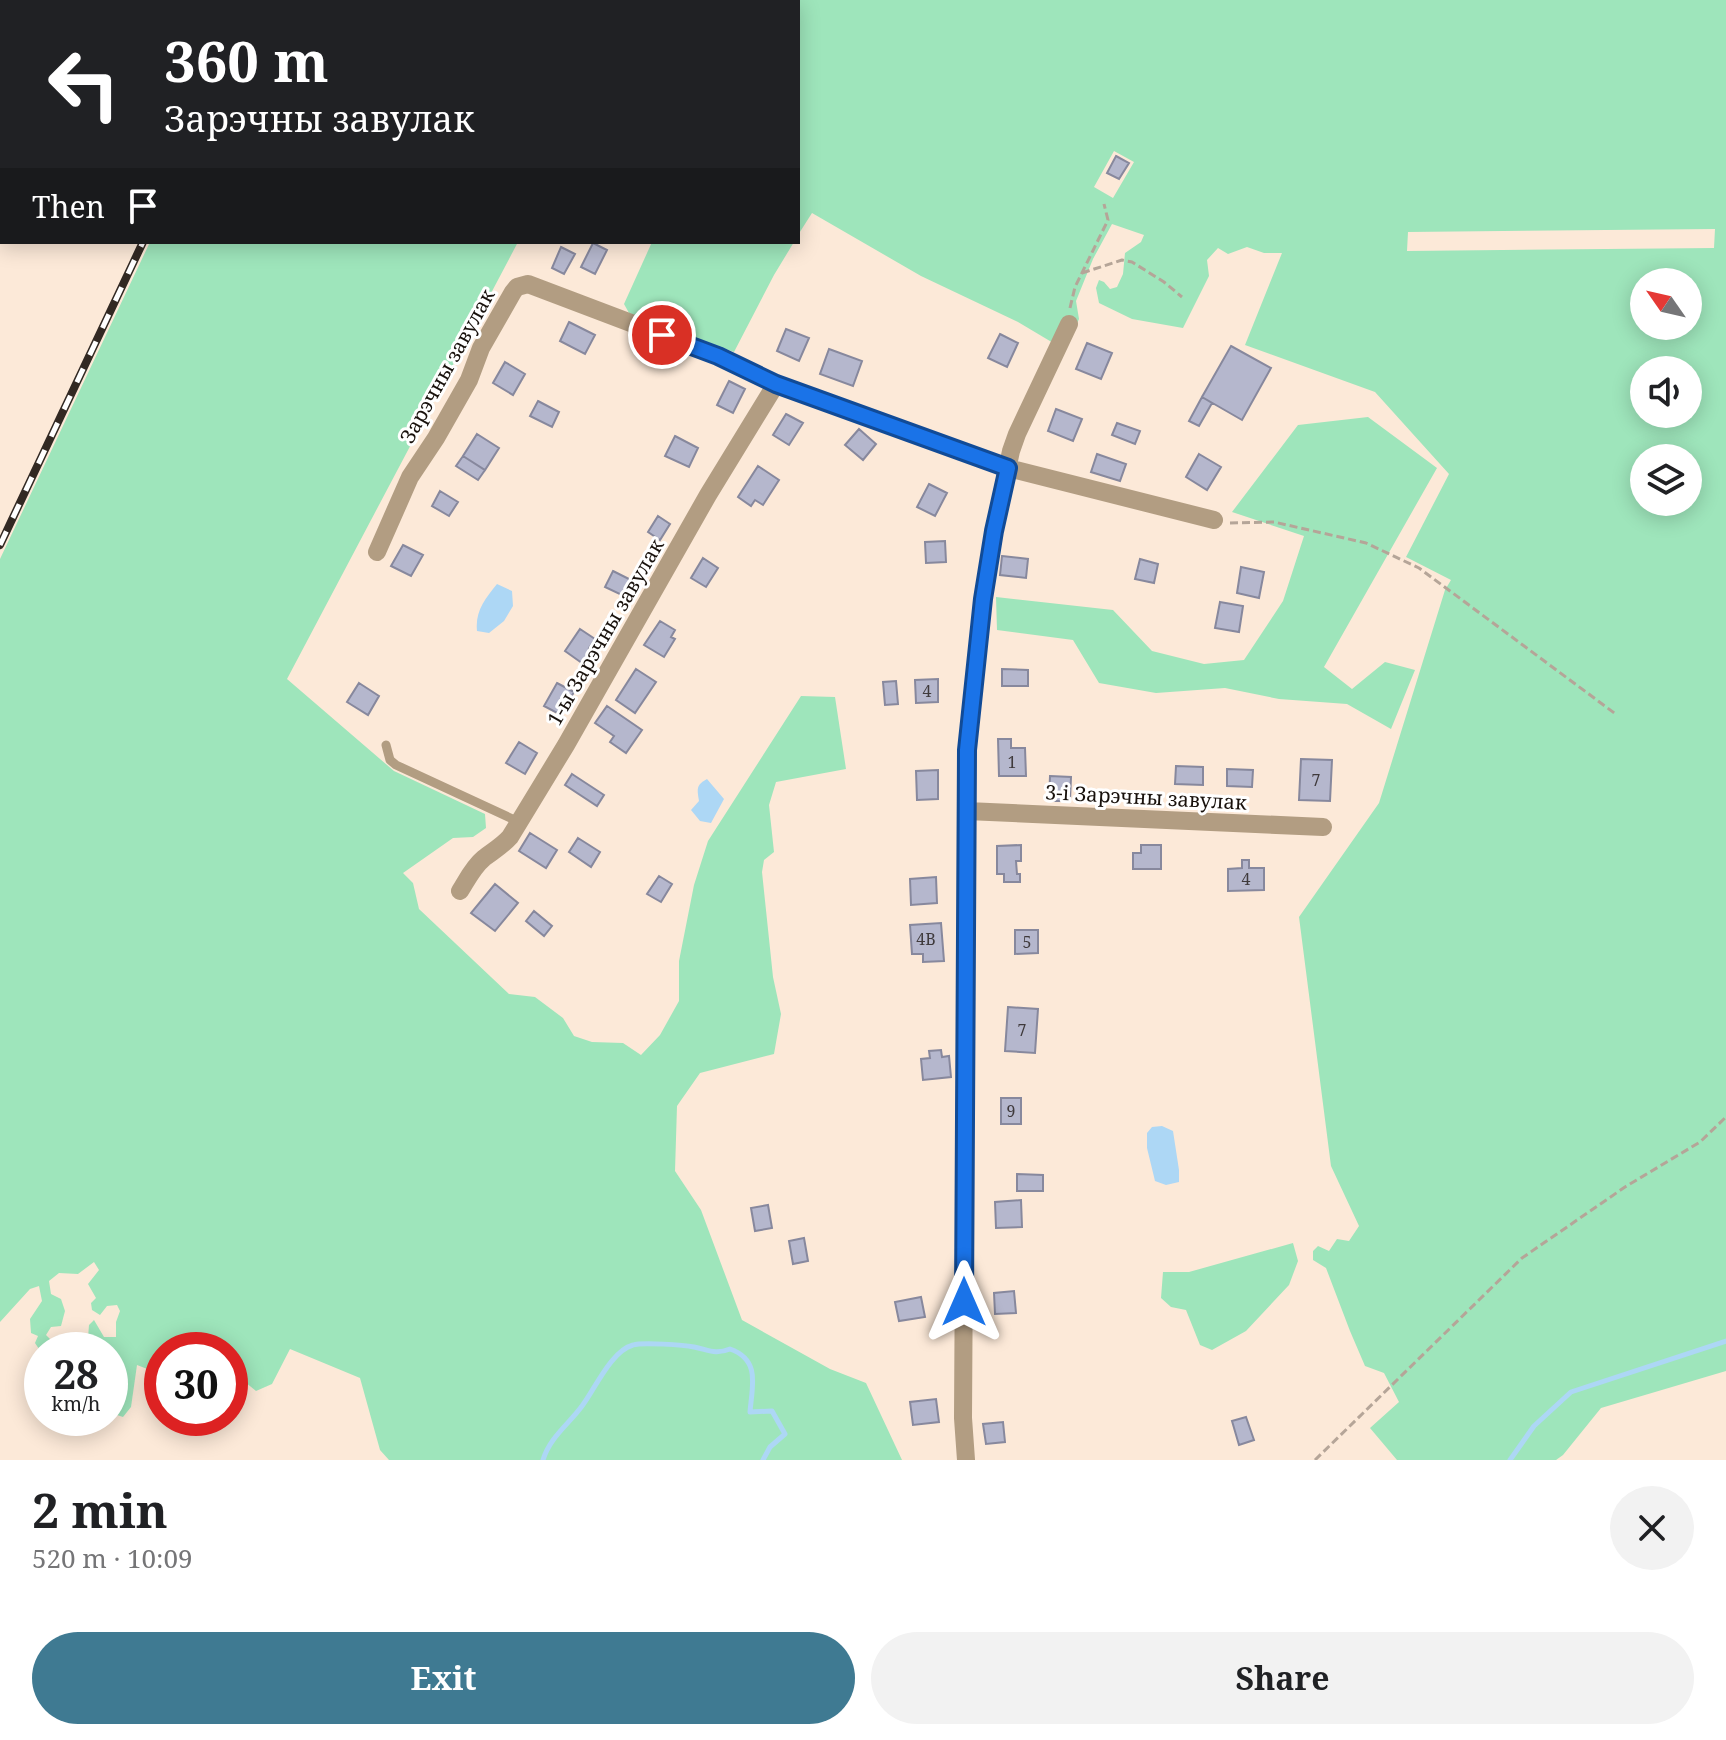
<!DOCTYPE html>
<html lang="en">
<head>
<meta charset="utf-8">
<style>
  :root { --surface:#fff; --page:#f2f2f2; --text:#202124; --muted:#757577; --accent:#3f7a92 }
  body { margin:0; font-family:"Noto Serif",serif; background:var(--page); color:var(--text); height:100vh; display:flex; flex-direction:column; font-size:30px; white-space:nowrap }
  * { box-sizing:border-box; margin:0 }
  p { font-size:26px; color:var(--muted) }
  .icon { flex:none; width:44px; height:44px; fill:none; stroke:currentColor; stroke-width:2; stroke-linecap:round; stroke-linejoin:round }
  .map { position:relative; height:1460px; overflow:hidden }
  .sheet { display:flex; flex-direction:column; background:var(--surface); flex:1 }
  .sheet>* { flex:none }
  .hud { position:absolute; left:0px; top:0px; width:800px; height:244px; box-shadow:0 4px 20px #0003; background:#202124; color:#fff; overflow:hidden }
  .needle { width:52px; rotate:304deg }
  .fabs { position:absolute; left:1630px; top:268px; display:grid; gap:16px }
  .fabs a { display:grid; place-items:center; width:72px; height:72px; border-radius:50%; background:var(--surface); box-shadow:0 4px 20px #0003; font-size:40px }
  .speed { position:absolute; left:24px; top:1332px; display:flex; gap:16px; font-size:40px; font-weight:700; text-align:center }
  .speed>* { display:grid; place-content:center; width:104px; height:104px; border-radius:50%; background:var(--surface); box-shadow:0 4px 20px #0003; line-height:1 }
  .speed small { font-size:20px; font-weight:400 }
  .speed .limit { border:12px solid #d22; background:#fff; color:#111 }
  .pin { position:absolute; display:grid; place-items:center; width:68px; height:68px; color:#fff; margin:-34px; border:4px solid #fff; border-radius:50%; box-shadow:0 2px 8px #0007 }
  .me { position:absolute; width:88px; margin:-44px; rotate:0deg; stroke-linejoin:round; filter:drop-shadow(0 0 6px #0008) }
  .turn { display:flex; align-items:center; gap:28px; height:168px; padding:0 32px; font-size:36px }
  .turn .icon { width:104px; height:104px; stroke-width:2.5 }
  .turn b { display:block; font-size:56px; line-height:68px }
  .then { display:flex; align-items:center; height:76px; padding:0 32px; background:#0003; gap:16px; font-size:30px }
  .round { display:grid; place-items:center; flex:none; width:84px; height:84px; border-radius:42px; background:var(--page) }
  .summary { display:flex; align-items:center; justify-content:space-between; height:136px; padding:0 32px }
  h1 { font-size:48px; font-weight:700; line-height:60px }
  .action { display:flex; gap:16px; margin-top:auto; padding:16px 32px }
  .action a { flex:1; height:92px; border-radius:48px; background:var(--accent); color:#fff; font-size:32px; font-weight:700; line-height:92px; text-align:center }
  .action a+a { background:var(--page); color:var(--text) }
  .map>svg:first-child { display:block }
</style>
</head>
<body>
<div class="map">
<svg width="1726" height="1460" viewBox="0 0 1726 1460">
  <rect width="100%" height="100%" fill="#fce9d8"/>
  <path fill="#9ee5bb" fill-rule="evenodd" d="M263,0h1463v1371l-125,37 -38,47 -7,5h-159l-27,-32 29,-26 -15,-29 -19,-7 -15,-35 -24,-63 -13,-8v-9l5,-5 11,5 8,-12 12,2 10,-15 -28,-60 -32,-249 80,-114 66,-213 6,-10 -45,-23 43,-83 -74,-82 -130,-47 37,-92h-18l-17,-6 -19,7 -10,-6 -11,12 2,16 -26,52 -51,-9 -33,-16 -3,-15 3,-8 5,2 6,7 7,-2 6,-13 2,-21 16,-11 3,-7 -32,-11 -19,35 -17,42 3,18 -14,31 -47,-28 -97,-46 -109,-63 -14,22v-233h-536zM1114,151l20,11 -21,36 -19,-11zM1715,229l-1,19 -307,3 1,-19zM1644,282h44v44h-44zM1644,370h44v44h-44zM1644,458h44v44h-44z
    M150,242h368l-231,437 107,92 91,43 1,14 -13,9 -20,1 -50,35 10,10 6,26 90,85 26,3 28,21 11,18 18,6 31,1 18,12 19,-20 19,-34v-40l15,-76 14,-44 93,-145 34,1 11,72 -70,13 -7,23 5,47 -10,8 -2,12 11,105 8,37 -7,40 -74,19 -23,33 -2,65 26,39 41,110 88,49 36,14 36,77h-513l-9,-10 -20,-72 -70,-29 -18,35 -16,7 -17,-14h-9v-27h-68v54h-2l-11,-16v-14l6,-2 -18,-7 -6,42 -8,10 -9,-3 -1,-16 -3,-5v-43h-5l-5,-9 -12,-3 1,-13 5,-5 10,17h12v-15l4,-11 -3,-6 -10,1 -7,9 -8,-5 -1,-7 5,-5 -8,-14 11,-14 -5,-8 -16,12 -19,-1 -10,8 2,13 10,5 4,12 -4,15 -10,1 -5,8 4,4v4l-5,6h-6l-4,-6 3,-7 -7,-3 -1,-14 12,-18 -3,-15 -9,3 -30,33v-763z
    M652,242h142l-20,33 -40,77 -105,-39 -5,-9z
    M1368,417l69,51 -113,199 28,22 33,-27 30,8 -24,59 -44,-25 -68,-5 -54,-11 -69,5 -57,-10 -26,-43 -76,-10 -1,-33 117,13 39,41 52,13 40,-4 39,-59 21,-65 -72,-24 66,-87z
    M1293,1243l5,18 -9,24 -43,46 -34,19 -12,-5 -14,-35 -15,-3 -10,-9 2,-26h26z"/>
  <path fill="#add7f5" d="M497,584l15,7 1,15 -9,15 -15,12 -12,-2c-2,-20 8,-32 20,-47z
    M707,779l17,20 -13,24 -11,-2 -9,-11 8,-9c-2,-12 -3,-16 8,-22z
    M1162,1126l11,5 6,39v12l-13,3 -11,-4 -8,-33v-15l5,-6z"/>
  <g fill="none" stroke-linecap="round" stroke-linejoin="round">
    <path stroke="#add7f5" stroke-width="5" d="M68,2l2,-2
      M0,25h2
      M543,1460c7,-23 26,-36 39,-54 13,-17 29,-55 51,-61 9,-3 51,0 61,2 15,3 21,8 36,2 31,11 22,37 20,63l22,-1 13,23 -15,13 -7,13
      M1510,1460l24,-34 37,-34 155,-51"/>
  </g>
  <path fill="#b5b7cd" stroke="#87889d" stroke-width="2" d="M0,65h2v110l-2,-22z
    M1116,156l13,7 -10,16 -12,-6z
    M593,243l14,7 -12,24 -14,-7z
    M561,247l14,7 -11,20 -12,-6z
    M569,322l26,13 -10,19 -25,-13z
    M786,329l23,9 -10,23 -22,-10z
    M1000,334l18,9 -11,24 -19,-9z
    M1087,343l25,10 -11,26 -25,-10z
    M1231,346l40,22 -29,52 -40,-23z
    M829,349l33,12 -9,25 -33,-12z
    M505,362l20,12 -12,21 -20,-12z
    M729,381l16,8 -12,24 -16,-8z
    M1202,397l10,6 -13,23 -10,-5z
    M538,401l21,11 -7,15 -22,-11z
    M1056,409l26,10 -9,22 -25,-10z
    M786,414l17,9 -14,22 -16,-10z
    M1117,423l23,8 -5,13 -23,-9z
    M859,429l17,15 -13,16 -18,-15z
    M477,434l22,14 -14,22 -22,-14z
    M675,436l23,12 -9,19 -24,-11z
    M1097,454l29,10 -6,17 -29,-9z
    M1199,454l22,13 -14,23 -21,-13z
    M463,456l22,14 -7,10 -22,-14z
    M758,466l21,14 -16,25 -8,-5 -4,6 -13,-9z
    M929,484l18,9 -12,23 -18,-9z
    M440,491l18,11 -9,14 -17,-10z
    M658,516l12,8 -10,16 -12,-8z
    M945,541l1,21 -20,1 -1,-21z
    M403,545l20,10 -12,21 -20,-10z
    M1002,556l26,3 -2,19 -26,-3z
    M703,558l15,10 -12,19 -15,-9z
    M1140,559l18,5 -4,19 -19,-4z
    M1241,567l23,5 -5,26 -22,-5z
    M613,571l20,10 -7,16 -21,-10z
    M1220,602l23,4 -4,26 -24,-4z
    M660,621l15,9 -4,7 4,2 -11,18 -20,-12z
    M580,629l15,10 -6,9 7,5 -10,13 -21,-15z
    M636,669l20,13 -21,31 -19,-13z
    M1002,669l26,1v16h-26z
    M938,679v23l-22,1 -1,-23z
    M896,681l2,23 -13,1 -2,-23z
    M359,683l20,13 -11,19 -21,-13z
    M557,683l17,9 -13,23 -17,-9z
    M607,706l35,24 -16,23 -16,-11 4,-6 -19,-13z
    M998,739h13v9h14l1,28h-27z
    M519,742l18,11 -12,21 -19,-11z
    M1301,759l31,1 -2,41 -31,-1z
    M1176,766l27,1v18l-28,-1z
    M1227,769l26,1 -1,17 -25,-1z
    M938,770v29l-21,1 -1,-29z
    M572,774l32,21 -7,11 -32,-21z
    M1050,776l21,1 -1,24h-21z
    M530,833l27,17 -11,18 -27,-17z
    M578,838l22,14 -9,15 -22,-15z
    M1021,845v16h-5l1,13h3v8h-16v-8h-7v-28z
    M1141,845h20v24h-28v-16h8z
    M1242,860h7v8h15v22l-36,1v-22l14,-1z
    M659,876l13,8 -11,18 -14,-8z
    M936,877l1,26 -26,2 -1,-26z
    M495,884l23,19 -23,28 -24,-18z
    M534,911l18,15 -8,10 -18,-15z
    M941,923l3,38 -21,1v-8h-11l-2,-29z
    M1015,930h23v23l-23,1z
    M1008,1007l30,2 -3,44 -30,-2z
    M941,1050l1,7 7,-1 2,21 -28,3 -2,-21 9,-1 -1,-7z
    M1001,1098h20v26h-20z
    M1017,1174l26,1v16h-26z
    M1021,1200l1,27 -26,1 -1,-26z
    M768,1205l4,23 -17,3 -4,-23z
    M804,1238l4,23 -15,3 -4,-23z
    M1014,1291l2,22 -21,1 -1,-21z
    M921,1297l4,20 -26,4 -4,-19z
    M936,1399l3,23 -26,3 -3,-23z
    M1246,1417l8,23 -15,5 -7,-24z
    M1003,1422l2,20 -19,2 -3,-20z"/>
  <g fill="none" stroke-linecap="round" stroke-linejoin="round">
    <path stroke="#b5a598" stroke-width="3" stroke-dasharray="8 4" stroke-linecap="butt" d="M1082,273l40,-13 10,2 32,20 18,15
      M1070,308l5,-21 33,-67 -4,-16
      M1230,523l44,-1 92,21 53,25 198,147
      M1315,1460l207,-202 103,-71 75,-45 26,-25"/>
    <path stroke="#b29d82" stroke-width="9" d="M48,2l2,-2
      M0,12h2
      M386,745l4,15 6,5 123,57"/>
    <path stroke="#b29d82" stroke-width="18" d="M377,552l33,-75 26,-39 33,-58 12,-32 32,-56 4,-5 11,-3 190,72 58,28 232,84 206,52
      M967,811l356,16
      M460,891c7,-11 13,-24 24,-33 9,-7 18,-12 26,-21l56,-92 142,-250 68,-111
      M966,1460l-3,-42 4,-668 16,-151 11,-68 17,-80 6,-17 52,-110"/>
    <defs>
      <path id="rail" d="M255,2l1,-2
        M0,545l143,-303"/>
    </defs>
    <use href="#rail" stroke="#322923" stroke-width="8"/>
    <use href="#rail" stroke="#fff" stroke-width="5" stroke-dasharray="15" stroke-linecap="butt"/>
  </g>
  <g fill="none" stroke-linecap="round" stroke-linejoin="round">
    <defs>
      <path id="route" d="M662,335l56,21 58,28 232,84 -14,63 -11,68 -16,151 -3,552"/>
    </defs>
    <use href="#route" stroke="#114b97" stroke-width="20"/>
    <use href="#route" stroke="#1a73e8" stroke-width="14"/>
  </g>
  <g text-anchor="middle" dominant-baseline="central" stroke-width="6" stroke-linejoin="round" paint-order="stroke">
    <g font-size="16" fill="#3f3a3c">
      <text x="927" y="691">4</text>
      <text x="1012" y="762">1</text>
      <text x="1316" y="780">7</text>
      <text x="1246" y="879">4</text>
      <text x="926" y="939">4В</text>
      <text x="1027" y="942">5</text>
      <text x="1022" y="1030">7</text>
      <text x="1011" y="1111">9</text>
    </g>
    <g font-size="20" fill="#18110c" stroke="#fff">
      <text transform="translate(447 366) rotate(-61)">Зарэчны завулак</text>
      <text transform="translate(605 632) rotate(-60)">1-ы Зарэчны завулак</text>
      <text transform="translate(1146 797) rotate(3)">3-і Зарэчны завулак</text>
    </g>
  </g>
</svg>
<div class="fabs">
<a><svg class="needle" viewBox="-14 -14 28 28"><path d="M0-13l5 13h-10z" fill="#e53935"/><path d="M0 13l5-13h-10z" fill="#757577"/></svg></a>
<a><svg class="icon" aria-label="sound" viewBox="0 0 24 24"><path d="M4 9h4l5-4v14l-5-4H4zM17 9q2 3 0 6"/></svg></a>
<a><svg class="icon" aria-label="layers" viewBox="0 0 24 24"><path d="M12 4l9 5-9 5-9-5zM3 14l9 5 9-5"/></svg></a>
</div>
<div class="speed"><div>28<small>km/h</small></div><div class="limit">30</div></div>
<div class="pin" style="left:662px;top:335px;background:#d93025"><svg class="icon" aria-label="arrive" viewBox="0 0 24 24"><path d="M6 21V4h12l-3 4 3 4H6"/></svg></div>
<svg class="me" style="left:964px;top:1302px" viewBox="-20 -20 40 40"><path d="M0-17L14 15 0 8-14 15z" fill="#1a73e8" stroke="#fff" stroke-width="4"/></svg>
<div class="hud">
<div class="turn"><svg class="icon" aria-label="left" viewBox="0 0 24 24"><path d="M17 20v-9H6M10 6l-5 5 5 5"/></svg><div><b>360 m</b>Зарэчны завулак</div></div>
<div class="then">Then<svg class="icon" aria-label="arrive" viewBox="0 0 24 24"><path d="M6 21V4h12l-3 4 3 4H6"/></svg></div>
</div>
</div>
<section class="sheet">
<div class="summary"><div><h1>2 min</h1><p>520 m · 10:09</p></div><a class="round"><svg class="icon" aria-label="close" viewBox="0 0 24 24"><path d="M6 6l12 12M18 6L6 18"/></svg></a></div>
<div class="action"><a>Exit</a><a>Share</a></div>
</section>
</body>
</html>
